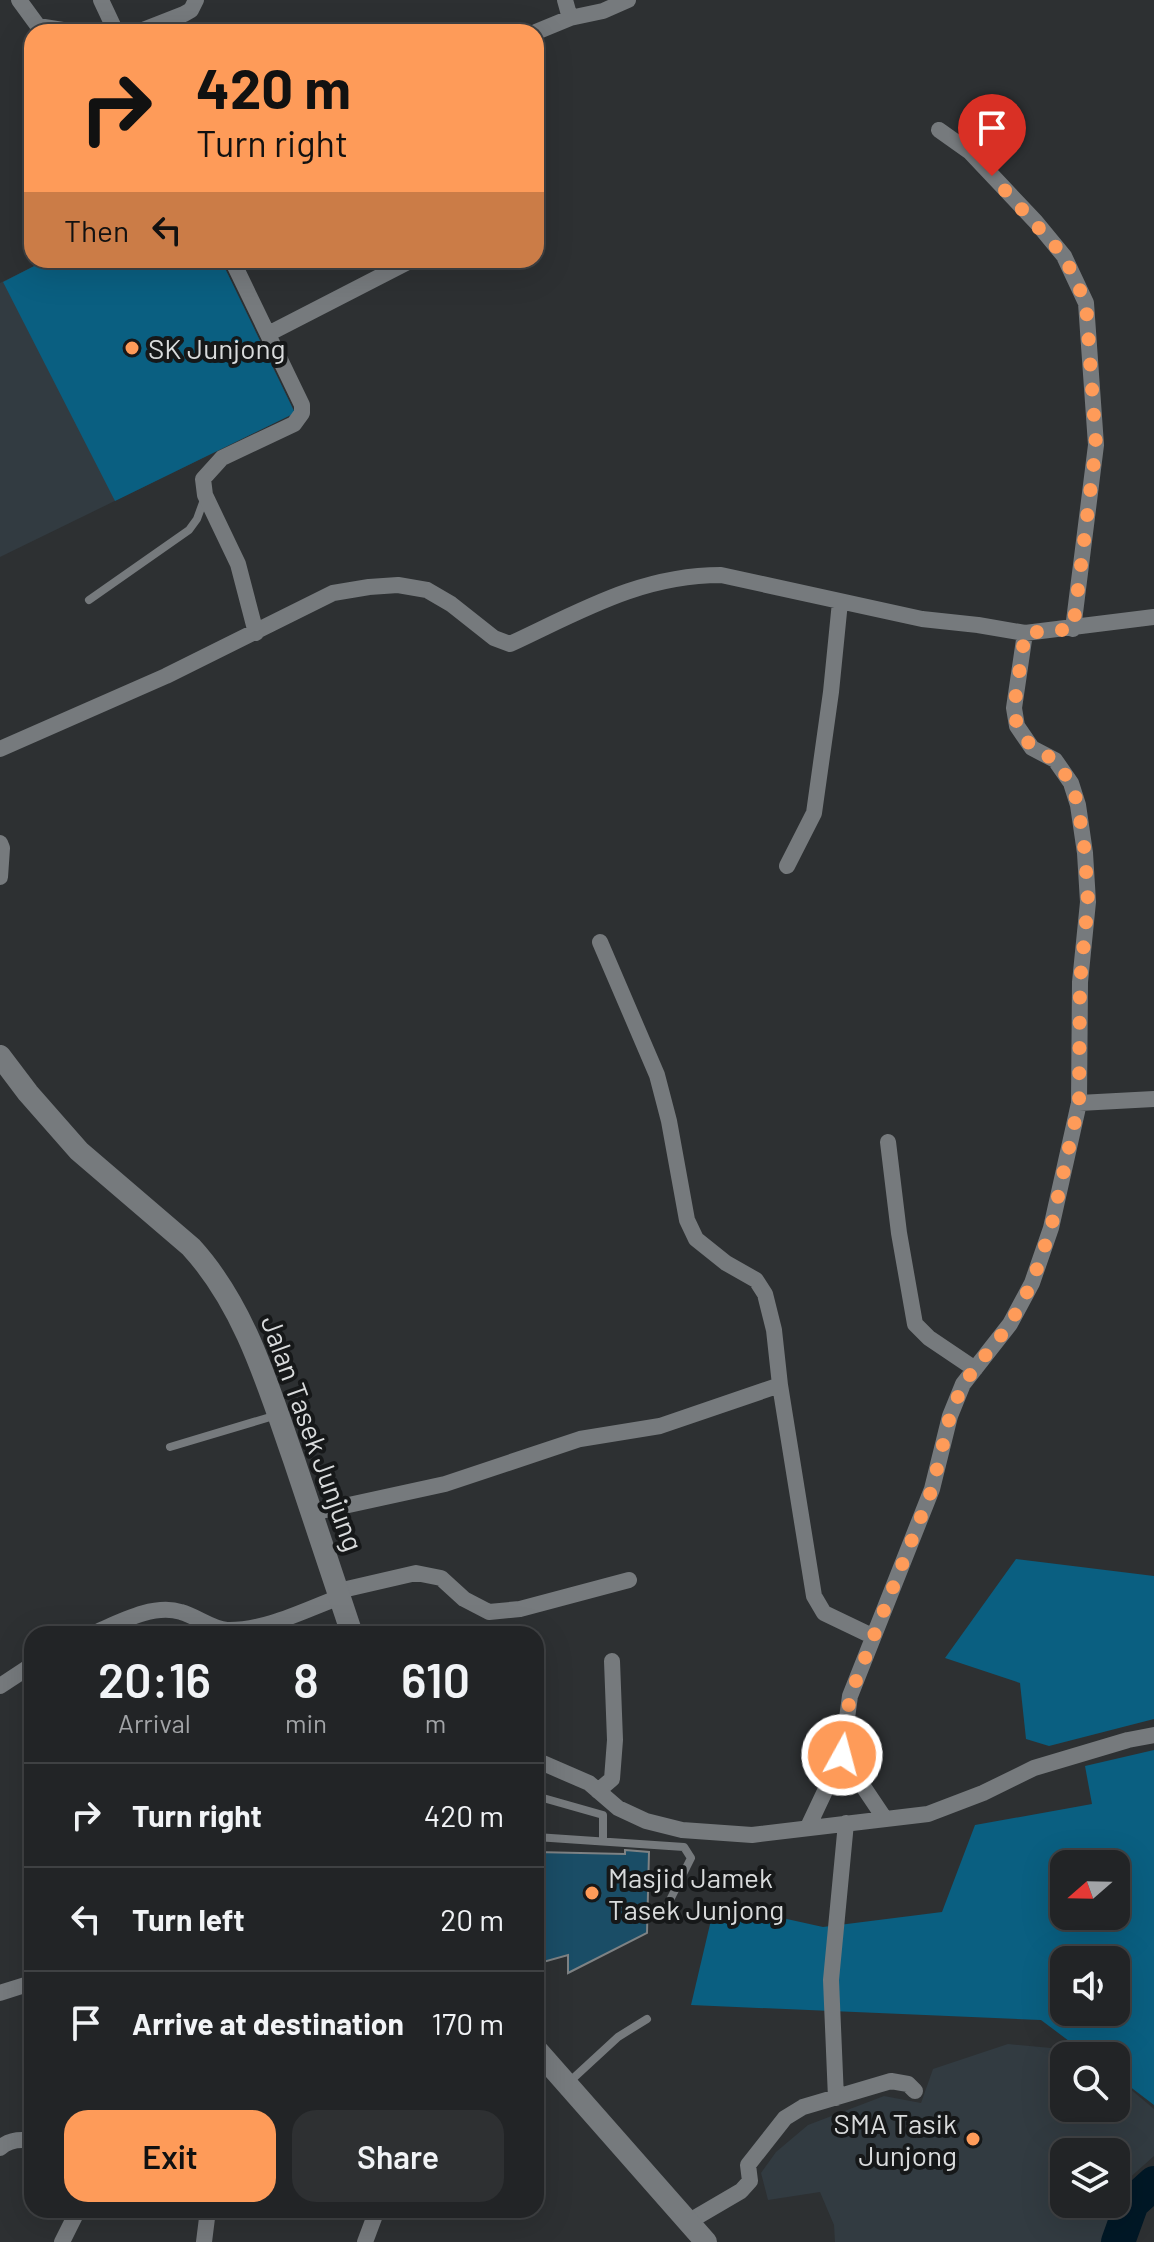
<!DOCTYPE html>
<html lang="en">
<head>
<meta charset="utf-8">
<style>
  :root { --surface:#222426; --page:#2e3032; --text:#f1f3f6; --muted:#a2a4a7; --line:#3f4143; --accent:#fe9b59 }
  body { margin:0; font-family:Barlow,sans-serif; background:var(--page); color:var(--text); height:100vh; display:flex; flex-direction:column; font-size:30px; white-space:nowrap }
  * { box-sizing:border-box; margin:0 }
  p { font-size:26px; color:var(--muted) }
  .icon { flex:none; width:44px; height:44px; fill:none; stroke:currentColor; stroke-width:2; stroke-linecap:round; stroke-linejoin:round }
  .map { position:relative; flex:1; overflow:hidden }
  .details { position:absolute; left:24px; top:1626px; width:520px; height:592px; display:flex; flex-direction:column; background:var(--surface); border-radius:24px; box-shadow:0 8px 32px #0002,0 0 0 2px var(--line) }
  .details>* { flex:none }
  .top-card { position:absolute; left:24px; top:24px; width:520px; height:244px; border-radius:24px; box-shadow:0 8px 32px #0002,0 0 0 2px var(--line); background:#fe9b59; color:#111; overflow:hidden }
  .needle { width:52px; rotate:250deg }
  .controls { position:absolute; left:1050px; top:1850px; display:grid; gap:16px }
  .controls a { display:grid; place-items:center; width:80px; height:80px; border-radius:16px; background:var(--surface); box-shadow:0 8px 32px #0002,0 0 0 2px var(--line); font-size:40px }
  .pin { position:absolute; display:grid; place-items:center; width:68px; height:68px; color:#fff; margin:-82px -34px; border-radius:50% 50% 50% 0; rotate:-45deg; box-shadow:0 0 8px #0007 }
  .pin .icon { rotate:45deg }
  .me { position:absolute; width:88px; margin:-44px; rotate:7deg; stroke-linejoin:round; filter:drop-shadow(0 0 6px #0008) }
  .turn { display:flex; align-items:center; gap:28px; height:168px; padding:0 40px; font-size:36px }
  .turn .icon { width:104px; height:104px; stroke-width:2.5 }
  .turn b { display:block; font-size:56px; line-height:68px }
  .then { display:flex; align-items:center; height:76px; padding:0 40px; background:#0003; gap:16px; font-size:30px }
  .eta { display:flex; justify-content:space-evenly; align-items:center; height:136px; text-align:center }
  .eta b { font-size:48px; font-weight:600; line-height:56px }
  .button { display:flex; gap:16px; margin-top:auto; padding:16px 40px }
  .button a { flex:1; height:92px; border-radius:24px; background:var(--accent); color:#111; font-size:32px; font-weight:600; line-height:92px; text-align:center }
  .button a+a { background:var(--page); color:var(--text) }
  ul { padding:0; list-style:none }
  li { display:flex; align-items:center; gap:24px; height:104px; padding:0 40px; border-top:2px solid var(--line) }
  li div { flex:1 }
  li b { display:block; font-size:30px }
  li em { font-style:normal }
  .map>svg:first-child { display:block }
</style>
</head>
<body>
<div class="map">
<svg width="1154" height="2242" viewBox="0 0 1154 2242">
  <rect width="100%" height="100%" fill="#2d3032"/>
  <path fill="#323b41" d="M46,260h175l74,153 -295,144v-274z
    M1008,2044l65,6 9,6h-18v52h52v-31l38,32v47l-38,34v-38h-52v52h46l-5,38h-270l-1,-17 -14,-33 -52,8 -7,-27 15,-21 32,-27 76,-29 37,7 12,-34z"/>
  <path fill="#0a5f81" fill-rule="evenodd" d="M46,260h175l74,153 -180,88 -112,-219z
    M1016,1559l138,17v143l-105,27 -23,-7 -6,-56 -75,-25z
    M1154,1750v355l-38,-29v-20h-27l-48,-36 -350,-15 24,-102 108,24 119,-15 33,-87 117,-21 -7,-38zM1064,1864h52v52h-52zM1064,1960h52v52h-52z"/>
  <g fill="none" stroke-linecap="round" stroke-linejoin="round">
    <path stroke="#001826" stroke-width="34" d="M1118,2242l14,-39 22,-20"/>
  </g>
  <path fill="#1a4d66" stroke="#7e8284" stroke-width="2" d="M625,1850l24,2 -2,81 -79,40v-18l-32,9v-112l89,2z"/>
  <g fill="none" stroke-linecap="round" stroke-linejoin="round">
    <path stroke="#767a7d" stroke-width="8" d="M89,600l100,-70 8,-11 8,-22
      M170,1447l107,-32
      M536,1796l67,19v26
      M536,1837l148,10 7,11 -28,56
      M567,2084l51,-47 29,-18"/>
    <path stroke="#767a7d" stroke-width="16" d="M19,0l19,26 37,6
      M101,0l15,32
      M565,0l5,18
      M138,32l46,-18 7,-4 5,-10
      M536,32l34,-14 33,-7 25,-11
      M32,59v18
      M939,130l31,22 66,70 28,34 22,47 10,142 -23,184
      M232,260l70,145v8l-8,11 -72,34 -19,21 2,16 33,69 18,69
      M268,334l144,-74
      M0,749l166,-73 167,-83 36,-6 29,-2 29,5 24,14 43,34 16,6c71,-33 131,-69 211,-69l201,44 56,6 47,8 129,-16
      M0,843l2,5 -2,29
      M787,866l27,-53 17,-121 9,-90
      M600,942l57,133 12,46 18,99 9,19 30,24 30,17 9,14 9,36 6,55
      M1079,1103l75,-4
      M888,1142l11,91 16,91 14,14 46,31
      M312,1513l133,-29 135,-45 80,-13 120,-41 34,211 10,17 48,23
      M338,1591l78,-18 25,5 23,21 25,13 31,-3 109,-29
      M92,1634c26,-11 61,-31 89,-22 15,4 31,17 46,18 38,1 78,-20 113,-33
      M0,1686l32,-21
      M536,1760l53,23 29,25 28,13 36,9 70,5 176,-21 55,-21 51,-25 94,-28 26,-5
      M598,1791l14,-12 3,-39 -3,-79
      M885,1819l-43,-64 8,-59 82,-207 18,-73 13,-32 47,-60 22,-41 19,-55 28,-125 1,-121 8,-80 -3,-49 -7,-48 -7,-22 -16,-23 -23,-12 -15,-22 -3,-18 11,-75
      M808,1827l34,-72
      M0,1993l25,-8 7,1
      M836,2098l-5,-118 15,-157
      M0,2148c9,-8 21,-9 32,-7
      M688,2222l53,-31 9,-10 -2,-16 37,-47 18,-11 88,-26 17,3 7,7
      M62,2242l16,-32
      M204,2242l4,-32
      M365,2242l12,-32"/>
    <path stroke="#767a7d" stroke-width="22" d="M0,1056l28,37 51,58 112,96c54,59 77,139 103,213 19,58 39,116 58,174
      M536,2049l170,193"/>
  </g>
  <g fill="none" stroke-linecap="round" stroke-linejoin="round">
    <path stroke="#fe9b59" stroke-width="14" stroke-dasharray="0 25.2" d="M842,1755l8,-59 82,-207 18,-73 13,-32 47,-60 22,-41 19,-55 28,-125 1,-121 8,-80 -3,-49 -7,-48 -7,-22 -16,-23 -23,-12 -15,-22 -3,-18 11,-75 48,-4 23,-184 -10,-142 -22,-47 -72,-80"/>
  </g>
  <g fill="#fe9b59" stroke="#161819" stroke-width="3">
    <circle cx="132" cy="348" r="8"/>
    <circle cx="592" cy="1893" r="8"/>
    <circle cx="973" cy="2139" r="8"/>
  </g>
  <g text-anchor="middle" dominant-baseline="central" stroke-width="8" stroke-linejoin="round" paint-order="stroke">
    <g font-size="28" fill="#d9dbdc" stroke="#161819" text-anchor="start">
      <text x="148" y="348">SK Junjong</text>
      <text x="608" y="1877">Masjid Jamek<tspan x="608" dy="32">Tasek Junjong</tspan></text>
      <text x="957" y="2123" text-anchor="end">SMA Tasik<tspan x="957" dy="32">Junjong</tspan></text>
    </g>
    <g font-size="28" fill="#d9dbdc" stroke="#161819">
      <text transform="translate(313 1433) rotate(70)">Jalan Tasek Junjung</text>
    </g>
  </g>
</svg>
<div class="controls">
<a><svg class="needle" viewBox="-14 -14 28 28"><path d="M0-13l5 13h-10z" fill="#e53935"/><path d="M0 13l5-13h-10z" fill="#a2a4a7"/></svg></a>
<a><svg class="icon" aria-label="sound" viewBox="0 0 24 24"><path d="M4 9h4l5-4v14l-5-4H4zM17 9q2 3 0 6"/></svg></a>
<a><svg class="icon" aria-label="search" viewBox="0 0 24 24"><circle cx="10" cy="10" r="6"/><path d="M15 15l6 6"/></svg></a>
<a><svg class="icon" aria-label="layers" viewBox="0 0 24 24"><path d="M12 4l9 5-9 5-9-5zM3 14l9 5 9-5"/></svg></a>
</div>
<div class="pin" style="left:992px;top:176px;background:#d93025"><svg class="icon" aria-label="arrive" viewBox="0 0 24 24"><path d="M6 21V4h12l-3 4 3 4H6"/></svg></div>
<svg class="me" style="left:842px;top:1755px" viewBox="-20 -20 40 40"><circle r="17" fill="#fe9b59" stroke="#fff" stroke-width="3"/><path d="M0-11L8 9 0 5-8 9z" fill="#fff"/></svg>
<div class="top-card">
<div class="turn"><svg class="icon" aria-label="right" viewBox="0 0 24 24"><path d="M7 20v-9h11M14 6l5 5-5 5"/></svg><div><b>420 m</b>Turn right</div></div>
<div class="then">Then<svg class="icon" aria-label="left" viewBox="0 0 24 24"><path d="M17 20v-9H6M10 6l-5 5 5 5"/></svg></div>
</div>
<section class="details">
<div class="eta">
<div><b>20:16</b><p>Arrival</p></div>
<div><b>8</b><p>min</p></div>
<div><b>610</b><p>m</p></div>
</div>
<ul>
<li><svg class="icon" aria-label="right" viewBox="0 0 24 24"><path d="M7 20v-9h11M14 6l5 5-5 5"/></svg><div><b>Turn right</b></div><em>420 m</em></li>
<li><svg class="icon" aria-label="left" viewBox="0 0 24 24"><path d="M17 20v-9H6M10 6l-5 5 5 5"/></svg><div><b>Turn left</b></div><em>20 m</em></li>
<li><svg class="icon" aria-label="arrive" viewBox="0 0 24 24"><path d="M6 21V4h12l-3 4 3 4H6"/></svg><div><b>Arrive at destination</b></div><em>170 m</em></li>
</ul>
<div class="button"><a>Exit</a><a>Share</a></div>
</section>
</div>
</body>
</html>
